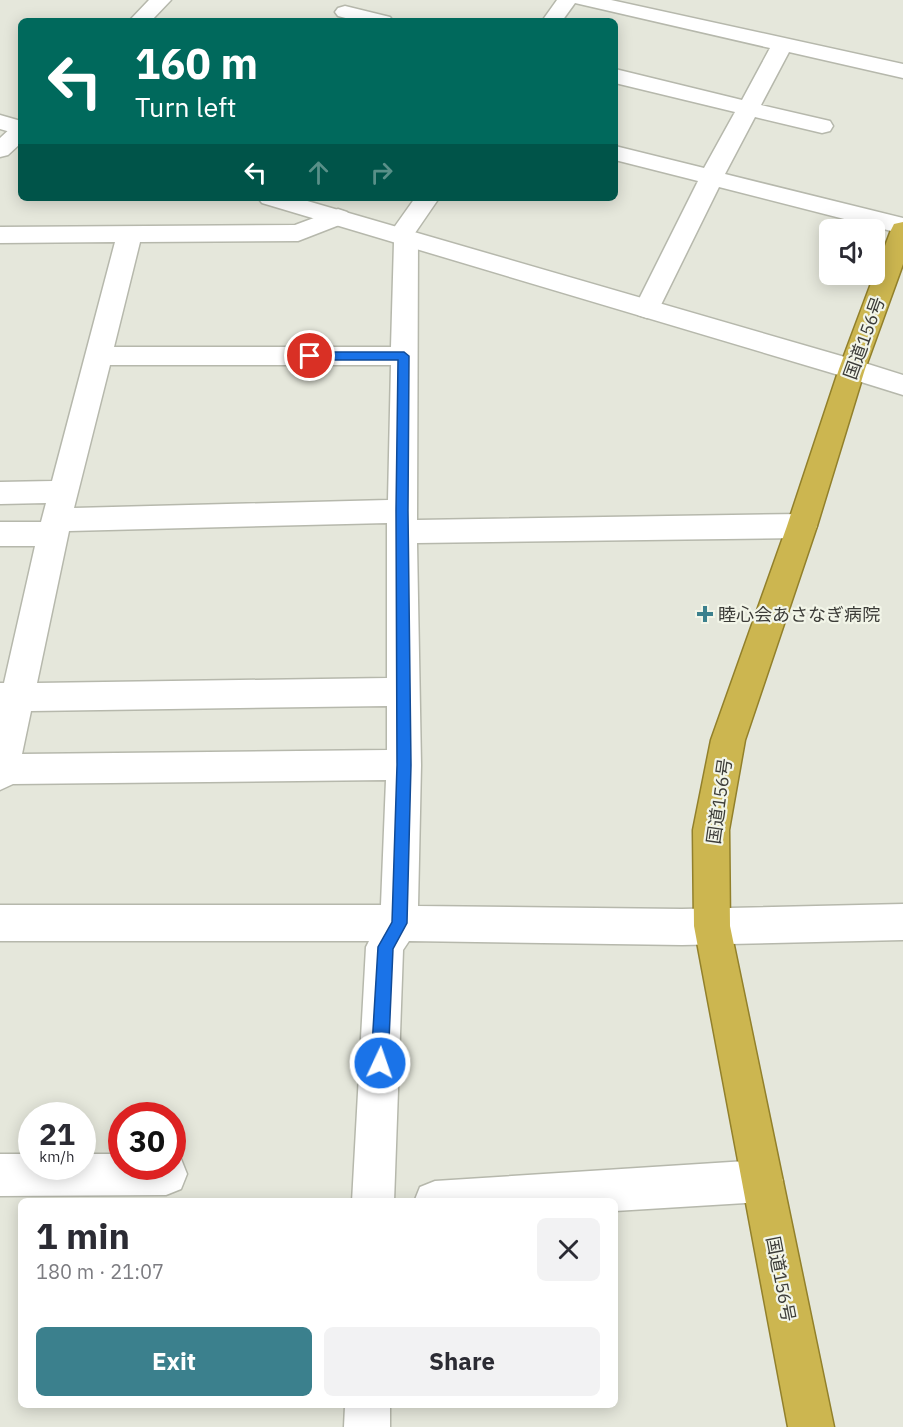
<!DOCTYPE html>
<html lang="en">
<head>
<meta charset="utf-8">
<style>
  :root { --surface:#fff; --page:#f2f2f3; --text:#2b2b33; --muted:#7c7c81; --accent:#3b808d }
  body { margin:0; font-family:"IBM Plex Sans","Noto Sans JP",sans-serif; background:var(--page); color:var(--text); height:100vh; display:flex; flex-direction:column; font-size:22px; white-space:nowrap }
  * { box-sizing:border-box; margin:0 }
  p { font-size:20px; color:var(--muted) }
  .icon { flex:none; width:33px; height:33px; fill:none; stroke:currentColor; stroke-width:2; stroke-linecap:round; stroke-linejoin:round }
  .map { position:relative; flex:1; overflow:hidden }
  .details { position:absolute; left:18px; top:1198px; width:600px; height:210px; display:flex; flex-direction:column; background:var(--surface); border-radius:9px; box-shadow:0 3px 15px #0003 }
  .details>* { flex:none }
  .guide { position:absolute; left:18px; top:18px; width:600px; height:183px; border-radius:9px; box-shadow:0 3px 15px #0003; background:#00695c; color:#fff; overflow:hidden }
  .controls { position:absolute; left:819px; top:219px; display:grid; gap:12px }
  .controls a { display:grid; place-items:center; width:66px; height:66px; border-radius:9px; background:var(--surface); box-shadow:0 3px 15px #0003; font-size:30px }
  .speed { position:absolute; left:18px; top:1102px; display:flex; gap:12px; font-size:30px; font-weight:700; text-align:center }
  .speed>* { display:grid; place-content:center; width:78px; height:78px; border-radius:50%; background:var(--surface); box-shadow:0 3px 15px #0003; line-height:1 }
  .speed small { font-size:15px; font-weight:400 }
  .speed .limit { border:9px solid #d22; background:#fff; color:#111 }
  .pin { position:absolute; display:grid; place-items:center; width:51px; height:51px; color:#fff; margin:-26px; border:3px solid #fff; border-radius:50%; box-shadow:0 2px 6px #0007 }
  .me { position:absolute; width:66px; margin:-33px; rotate:3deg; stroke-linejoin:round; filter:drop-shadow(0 0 4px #0008) }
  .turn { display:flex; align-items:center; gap:21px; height:126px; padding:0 18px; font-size:27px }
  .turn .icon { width:78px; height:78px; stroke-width:2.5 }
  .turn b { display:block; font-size:42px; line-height:51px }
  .lanes { display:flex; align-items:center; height:57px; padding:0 18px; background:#0003; justify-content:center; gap:30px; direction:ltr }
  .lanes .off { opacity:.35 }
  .round { display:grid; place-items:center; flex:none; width:63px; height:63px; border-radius:9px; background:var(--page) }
  .headline { display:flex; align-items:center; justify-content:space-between; height:102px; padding:0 18px }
  h1 { font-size:36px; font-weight:800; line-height:45px }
  .action { display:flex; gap:12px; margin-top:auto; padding:12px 18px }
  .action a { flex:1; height:69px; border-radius:9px; background:var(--accent); color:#fff; font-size:24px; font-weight:800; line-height:69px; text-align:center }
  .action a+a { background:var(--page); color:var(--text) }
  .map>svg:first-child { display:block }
</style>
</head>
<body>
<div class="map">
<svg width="903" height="1427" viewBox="0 0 903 1427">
  <rect width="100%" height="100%" fill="#e5e7db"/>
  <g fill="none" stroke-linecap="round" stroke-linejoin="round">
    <defs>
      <path id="minor" d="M149,0h22l-20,21h-22z
        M557,0h54l292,64v14l-114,-26 -28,53 69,16 3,5 -3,5 -8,2 -67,-16 -30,57 178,44v16l-184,-47 -63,128 -9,3 -9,-3 -4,-6 64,-128 -83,-21v-14l89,22 31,-56 -120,-29v-14l127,31 28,-52 -195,-45 -13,18h-20z
        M345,6l45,11 3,4h-36l-19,-5 -3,-4 3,-4z
        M21,124v19l-13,12 -8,2v-19l13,-12z
        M415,198h24l-24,35 3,5 -1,282 385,-6 11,4 4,8 -4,8 -11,4 -385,5 4,222 -3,141 264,3 221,-5v36l-221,5 -273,-4 -6,9 -9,252h-42l14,-255 3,-6h-369v-36h381l5,-125 -373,4 -13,6v-107h4l31,-137h-35v-24h41l5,-19 -46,1v-22l52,-1 63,-239 -115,1v-16l295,-2 43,-16 9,3 3,5 -3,5 -49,19 -158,1 -26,105h277l3,-105 -6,-6zM110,365h281l-3,135 -314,8zM387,523v155l-350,5 32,-152zM387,706v44l-365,4 9,-43z
        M852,359l51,16v20l-61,-19 -3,-7 3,-7z
        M0,1154h32v13h50v-13h40v13h50v-11l9,3 6,15 -6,15 -15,6 -166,1z
        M762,1160l15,6 6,15 -6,15 -15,6 -147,9v-9h-201l6,-15 15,-6z
        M345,1406h45v21h-46z"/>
      <path id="tertiary" d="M0,115l21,6v14l-21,-6z
        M258,198h39l565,164 3,7 -3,7 -10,3 -590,-176z"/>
      <path id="trunk" d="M903,222v42l-38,105 -48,157 -72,214 -16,90 1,96 104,501h-46l-94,-501 -1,-96 18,-90 76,-214 52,-157 52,-139 3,-6z"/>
    </defs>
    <use href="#minor" stroke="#b6b8ac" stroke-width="3"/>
    <use href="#tertiary" stroke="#b6b8ac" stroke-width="3"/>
    <use href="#trunk" stroke="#92802b" stroke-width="3"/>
    <use href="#minor" fill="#fff" fill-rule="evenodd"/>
    <use href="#tertiary" fill="#fff" fill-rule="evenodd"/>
    <use href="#trunk" fill="#ccb650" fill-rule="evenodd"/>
  </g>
  <path fill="#1a73e8" stroke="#114b97" stroke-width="1.5" d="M310,352h94l5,4 -1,155 3,254 -4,158 -14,26 -5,114 -3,6 -5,2 -6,-2 -3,-6 7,-116 14,-25 5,-157 -1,-254 2,-151h-88l-5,-4z"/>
  <path fill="#3b808d" stroke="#f2f5e8" stroke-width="2" d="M702 605h6v6h6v6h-6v6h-6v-6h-6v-6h6z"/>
  <g text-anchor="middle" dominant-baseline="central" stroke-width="4.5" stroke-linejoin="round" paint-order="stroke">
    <g font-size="18" fill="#3c3c38" stroke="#f2f5e8">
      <text transform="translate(864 338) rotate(-70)">国道156号</text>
      <text transform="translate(719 801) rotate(-82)">国道156号</text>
      <text transform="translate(781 1279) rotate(79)">国道156号</text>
    </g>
    <g font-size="18" fill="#3c3c38" stroke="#f2f5e8" text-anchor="start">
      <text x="718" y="614">睦心会あさなぎ病院</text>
    </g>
  </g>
</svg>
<div class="controls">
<a><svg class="icon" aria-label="sound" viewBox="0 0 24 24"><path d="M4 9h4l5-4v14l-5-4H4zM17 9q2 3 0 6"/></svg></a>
</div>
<div class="speed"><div>21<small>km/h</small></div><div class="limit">30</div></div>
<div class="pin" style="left:310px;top:356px;background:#d93025"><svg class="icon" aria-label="arrive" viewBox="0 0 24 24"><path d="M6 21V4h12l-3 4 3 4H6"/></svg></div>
<svg class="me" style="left:380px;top:1063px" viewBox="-20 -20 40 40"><circle r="17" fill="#1a73e8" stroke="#fff" stroke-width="3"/><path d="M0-11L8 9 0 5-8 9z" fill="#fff"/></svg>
<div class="guide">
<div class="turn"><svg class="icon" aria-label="left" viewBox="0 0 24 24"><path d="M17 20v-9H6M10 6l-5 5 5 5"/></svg><div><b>160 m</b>Turn left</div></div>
<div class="lanes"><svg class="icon" aria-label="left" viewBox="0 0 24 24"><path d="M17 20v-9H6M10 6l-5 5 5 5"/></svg><svg class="icon off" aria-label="ahead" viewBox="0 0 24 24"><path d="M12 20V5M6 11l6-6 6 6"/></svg><svg class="icon off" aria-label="right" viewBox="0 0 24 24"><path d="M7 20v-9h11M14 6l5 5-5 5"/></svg></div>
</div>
<section class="details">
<div class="headline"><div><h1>1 min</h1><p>180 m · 21:07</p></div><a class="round"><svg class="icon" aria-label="close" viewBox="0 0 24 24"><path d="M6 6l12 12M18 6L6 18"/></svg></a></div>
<div class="action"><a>Exit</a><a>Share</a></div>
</section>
</div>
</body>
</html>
